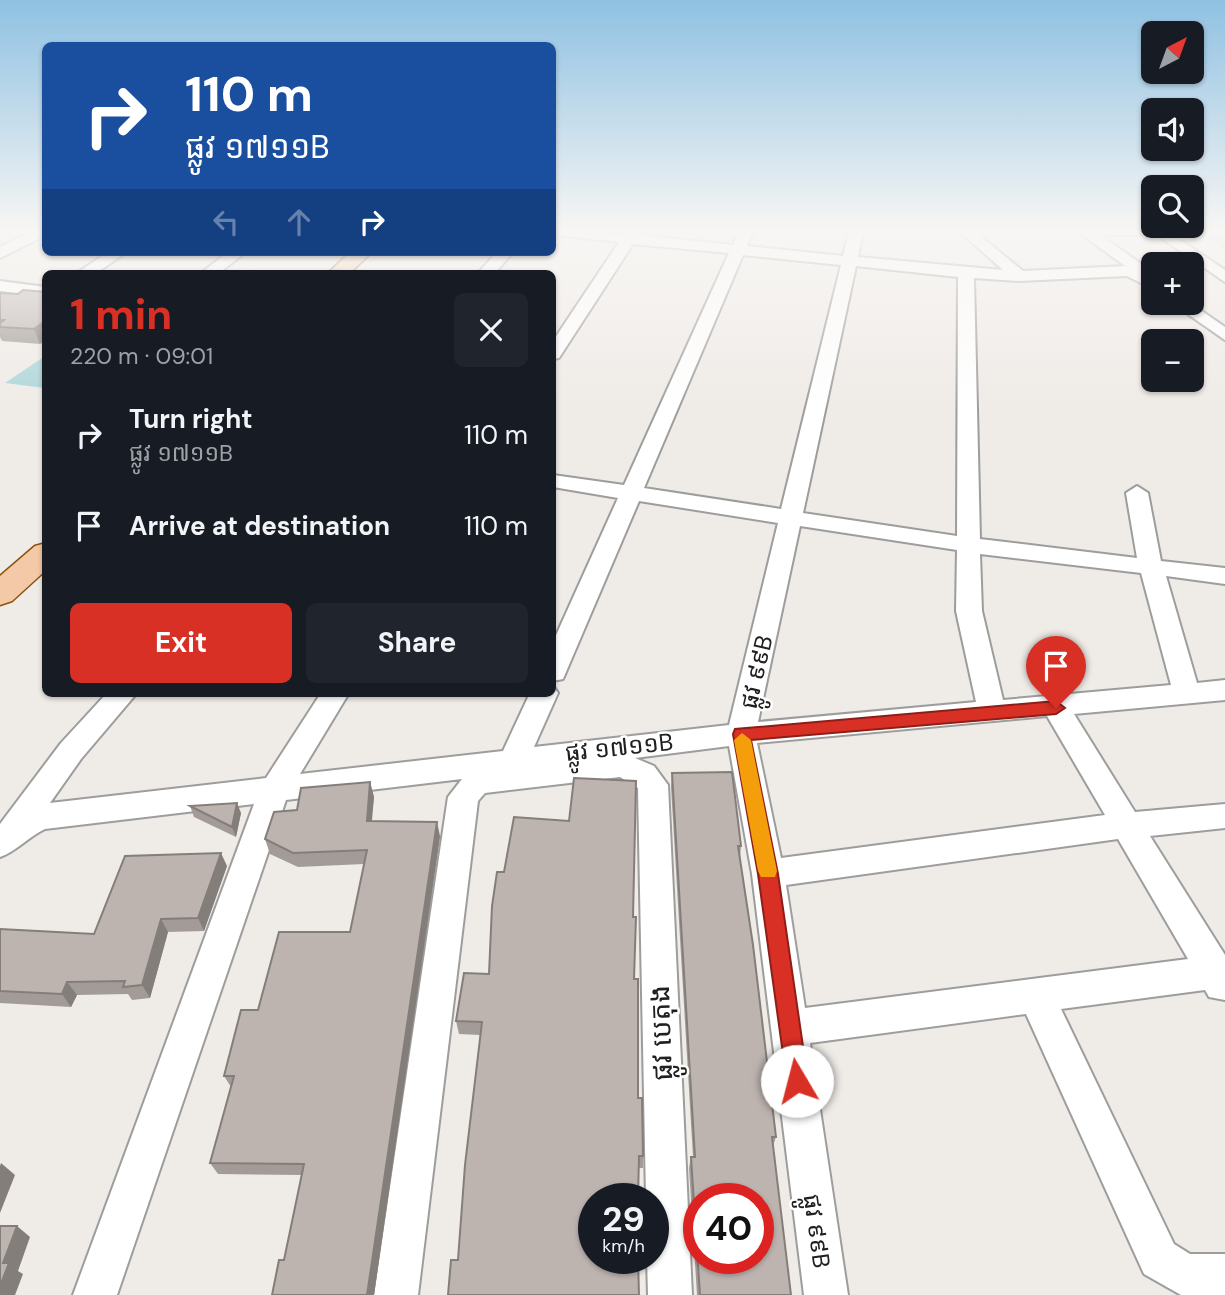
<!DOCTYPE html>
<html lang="en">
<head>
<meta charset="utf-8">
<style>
  :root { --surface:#171b24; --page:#20242c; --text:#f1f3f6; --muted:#9ea1a6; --accent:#d93025 }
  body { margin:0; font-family:"DM Sans","Noto Sans Khmer",sans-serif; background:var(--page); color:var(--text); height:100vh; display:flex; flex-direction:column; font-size:26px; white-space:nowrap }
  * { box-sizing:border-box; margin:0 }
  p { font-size:23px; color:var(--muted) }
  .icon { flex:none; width:38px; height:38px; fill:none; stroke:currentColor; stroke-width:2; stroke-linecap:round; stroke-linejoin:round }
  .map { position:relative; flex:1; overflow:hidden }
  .panel { position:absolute; left:42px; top:270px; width:514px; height:427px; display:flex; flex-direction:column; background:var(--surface); border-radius:10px; box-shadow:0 2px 5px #0004 }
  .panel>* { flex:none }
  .hud { position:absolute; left:42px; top:42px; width:514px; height:214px; border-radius:10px; box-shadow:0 2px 5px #0004; background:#1a4fa0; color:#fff; overflow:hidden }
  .needle { width:46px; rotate:41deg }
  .fabs { position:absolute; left:1141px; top:21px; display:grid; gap:14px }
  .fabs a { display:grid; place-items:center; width:63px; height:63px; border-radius:10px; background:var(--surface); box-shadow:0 2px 5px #0004; font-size:35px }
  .speed { position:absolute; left:578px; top:1183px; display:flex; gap:14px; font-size:35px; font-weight:700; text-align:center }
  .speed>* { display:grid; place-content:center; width:91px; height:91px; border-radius:50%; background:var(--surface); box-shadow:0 2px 5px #0004; line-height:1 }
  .speed small { font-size:18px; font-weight:400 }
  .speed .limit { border:10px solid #d22; background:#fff; color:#111 }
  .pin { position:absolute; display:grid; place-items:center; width:60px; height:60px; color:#fff; margin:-72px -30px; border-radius:50% 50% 50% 0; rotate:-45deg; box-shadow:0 0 7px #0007 }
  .pin .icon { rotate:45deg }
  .me { position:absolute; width:77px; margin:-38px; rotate:352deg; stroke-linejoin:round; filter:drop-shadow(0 0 5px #0008) }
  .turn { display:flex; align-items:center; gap:24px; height:147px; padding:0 28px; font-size:32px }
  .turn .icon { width:91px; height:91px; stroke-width:2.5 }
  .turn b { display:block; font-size:49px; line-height:60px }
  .lanes { display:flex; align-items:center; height:66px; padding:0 28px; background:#0003; justify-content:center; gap:35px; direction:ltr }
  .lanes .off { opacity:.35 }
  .round { display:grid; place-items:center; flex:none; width:74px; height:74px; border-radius:10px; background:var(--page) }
  .head { display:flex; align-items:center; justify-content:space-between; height:119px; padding:0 28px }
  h1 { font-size:42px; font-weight:700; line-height:52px; color:var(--accent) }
  .cta { display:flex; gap:14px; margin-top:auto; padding:14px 28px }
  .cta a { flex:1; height:80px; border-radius:10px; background:var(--accent); color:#fff; font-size:28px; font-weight:700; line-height:80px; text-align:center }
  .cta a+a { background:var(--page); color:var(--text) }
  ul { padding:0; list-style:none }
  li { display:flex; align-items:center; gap:21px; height:91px; padding:0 28px }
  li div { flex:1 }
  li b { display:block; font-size:26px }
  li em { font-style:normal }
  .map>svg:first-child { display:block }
</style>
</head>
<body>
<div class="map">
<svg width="1225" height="1295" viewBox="0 0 1225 1295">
  <rect width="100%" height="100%" fill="#efebe7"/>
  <path fill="#abd5d9" d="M45,356v32l-40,-5z"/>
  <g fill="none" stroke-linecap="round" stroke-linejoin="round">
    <path fill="#abd5d9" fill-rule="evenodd" d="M1195,231h12l18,10v8z"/>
    <defs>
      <path id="minor" d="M32,231h14v4l-46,23v-11z
        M553,231l72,3 2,-3h14l-2,4 94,10 6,-14h14l-6,15 96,10 6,-25h14l-5,26 145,13 -44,-39h15l49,40 102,-5 -48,-35h70l-7,4h-40l40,28 2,7 11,7v12l-26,-13 -108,5 -45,-3 6,261 157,19 -11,-65 11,-7 11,7 13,68 64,7v16l-59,-8 31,107 28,-3v20l-151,14 61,98 90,-8v24l-75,8 75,119v45l-16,-3 -4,-7 -144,19 113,235 16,10h35v41h-44l-37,-21 -118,-260 -216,29 38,252h-44l-52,-421 -23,-128 -94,12 19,8 14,19 24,510h-44l-1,-37h6v-59h-7l-8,-411 -18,-11 -135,16 -7,8 -60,494h-44l74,-498 14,-18 -176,21 -169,495h-44l181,-491 -209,25c-17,8 -28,22 -45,28v-33l61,-81 46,-50h30l-56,66 -31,44 216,-25 55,-85h28l-49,81 203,-23 27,-58h23v-7l5,7 -24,54 195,-22 49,-202 -139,-22 -73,171 -3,7 -10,2v-39l65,-144 -65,-11v-12l71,10 105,-232 -96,-9 -74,114 -6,1v-18l66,-99 -66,-7zM743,255l98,10 -60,244 -137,-21zM856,266l102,11 -1,259 -154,-23zM800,526l157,24 -1,61 20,91 -218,20zM980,554l161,19 30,112 -168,15 -21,-89zM1047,716l58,99 -324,43 -24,-115zM1118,839l70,120 -383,49 -19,-123z
        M1151,231h16l58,39v12z
        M108,252h19l-31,21h-19z
        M228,252h18l-27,21h-18z
        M497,252h16l-18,21h-17z
        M0,281l46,6v10l-46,-6z
        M1172,303h18l35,24v13z"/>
      <path id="major" d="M350,252h22l-22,21h-22z
        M46,543v27l-34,31 -12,4v-29l35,-30z"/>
    </defs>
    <use href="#minor" stroke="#9d9d9d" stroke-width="4"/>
    <use href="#major" stroke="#8e520d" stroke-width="3"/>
    <use href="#minor" fill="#fff" fill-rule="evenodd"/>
    <use href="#major" fill="#f4c9a7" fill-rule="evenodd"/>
  </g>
  <path fill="#a39b97" d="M46,292v47l-6,5 -38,-3 -2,-4v-44l18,1z
    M672,773l69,73 -1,11 36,280 -3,9 18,149h-94l-8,-127 2,-11h2l-22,-370z
    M370,782l4,15 -2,24 68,15 -66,459h-102l12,-35 18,-85 -84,-1 -8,-11 21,-76 -7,-11 34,-66 92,-78 14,-68 -66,3 -28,-13 -5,-15 32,-29z
    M190,806l51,7 -5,24 -42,-20z
    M227,866l-23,65 -36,1 -18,66 -18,2 -4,-6 -51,1 -6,12 -71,-4v-74l94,5z
    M633,917l5,181 5,58v12h-4l-181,92 22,-225 -21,-1 -3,-13 33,-47z"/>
  <path fill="#847e7b" d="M46,320v19l-6,5 -6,-15z
    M370,782l4,15 -4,38 -3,-14z
    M237,803l4,10 -5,24 -4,-10z
    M437,822l3,14 -66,459h-7z
    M221,853l6,13 -23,65 -6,-13z
    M161,919l7,13 -18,66 -8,-13z
    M67,982l10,13 -6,12 -9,-13z
    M1,1163l14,12 -15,38v-47z
    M17,1226l13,11 -12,34 5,3 -8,21h-15v-9l3,-23z"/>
  <path fill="#bdb4b0" stroke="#847e7b" stroke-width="2" fill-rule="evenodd" d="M23,290l23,2v28l-12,9 -34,-2v-4l4,-3h-4v-27l18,1z
    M732,772l9,74h-3l15,99 23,192h-4l19,158h-91l-9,-138h4l-23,-384zM698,1199h60v59h-60z
    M574,778l62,3 -3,136h3l-2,62h4v119h4l1,58h-4l-1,43h-45v59h45l1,37h-191l3,-35h7l7,-95 17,-143 -26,-1 8,-48 25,1 3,-68 5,-34h7l10,-55 55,4z
    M370,782l-3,39 70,1 -70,473h-95l7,-35h5l20,-96 -94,-1 24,-87h-10l17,-66h17l21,-78h71l17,-82 -74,3 -28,-14 9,-27 23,-2 4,-22z
    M237,803l-5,24 -42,-21z
    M221,853l-23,65 -37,1 -19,66 -19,2 2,-6 -58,1 -5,12 -62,-3v-62l94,5 31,-78z
    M0,1226h17l-14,37h6l-9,23z"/>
  <linearGradient id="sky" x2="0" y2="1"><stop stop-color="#8fc1e2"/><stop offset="0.56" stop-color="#f8f6f4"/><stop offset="1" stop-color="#f8f6f4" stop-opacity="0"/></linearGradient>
  <rect width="1225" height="412" fill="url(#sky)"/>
  <path fill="#d93025" stroke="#8d1f18" stroke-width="2" d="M1056,701l9,7 -9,6 -305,26 27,134 30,207 -3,9 -8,3 -9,-3 -30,-216 -25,-140 2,-5z"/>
  <path fill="#f59e0b" d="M742,733l9,7 26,131 -2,6h-14l-3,-6 -24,-131z"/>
  <g text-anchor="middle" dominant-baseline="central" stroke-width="5" stroke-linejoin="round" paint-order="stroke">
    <g font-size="24" fill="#202020" stroke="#fff">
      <text transform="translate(756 672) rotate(-77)">ផ្លូវ ៩៩B</text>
      <text transform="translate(619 747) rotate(-6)">ផ្លូវ ១៧១១B</text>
      <text transform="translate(817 1231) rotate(82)">ផ្លូវ ៩៩B</text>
    </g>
    <g font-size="28" fill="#202020" stroke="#fff">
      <text transform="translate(661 1033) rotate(-92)">ផ្លូវ បេតុង</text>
    </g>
  </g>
</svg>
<div class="fabs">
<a><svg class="needle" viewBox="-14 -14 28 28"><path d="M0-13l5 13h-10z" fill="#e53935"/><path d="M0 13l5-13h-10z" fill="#9ea1a6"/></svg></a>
<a><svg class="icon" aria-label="sound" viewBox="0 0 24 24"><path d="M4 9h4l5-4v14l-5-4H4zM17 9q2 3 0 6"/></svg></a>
<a><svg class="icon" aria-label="search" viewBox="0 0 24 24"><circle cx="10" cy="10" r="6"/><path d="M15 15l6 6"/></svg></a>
<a>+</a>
<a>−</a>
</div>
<div class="speed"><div>29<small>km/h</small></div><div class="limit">40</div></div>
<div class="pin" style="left:1056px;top:708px;background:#d93025"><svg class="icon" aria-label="arrive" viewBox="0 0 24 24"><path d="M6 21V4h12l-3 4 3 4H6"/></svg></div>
<svg class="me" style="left:797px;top:1081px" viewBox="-20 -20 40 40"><circle r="19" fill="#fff"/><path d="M0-13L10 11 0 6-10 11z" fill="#d93025"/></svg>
<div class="hud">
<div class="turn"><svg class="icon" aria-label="right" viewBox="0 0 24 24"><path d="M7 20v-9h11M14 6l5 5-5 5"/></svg><div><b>110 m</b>ផ្លូវ ១៧១១B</div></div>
<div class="lanes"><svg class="icon off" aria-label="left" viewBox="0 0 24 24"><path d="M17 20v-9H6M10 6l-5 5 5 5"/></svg><svg class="icon off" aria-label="ahead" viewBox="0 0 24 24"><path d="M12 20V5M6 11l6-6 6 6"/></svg><svg class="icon" aria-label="right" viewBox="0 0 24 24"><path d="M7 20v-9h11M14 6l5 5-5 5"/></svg></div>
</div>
<section class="panel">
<div class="head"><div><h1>1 min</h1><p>220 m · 09:01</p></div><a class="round"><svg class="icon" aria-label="close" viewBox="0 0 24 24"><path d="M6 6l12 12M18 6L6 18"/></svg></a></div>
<ul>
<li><svg class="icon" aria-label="right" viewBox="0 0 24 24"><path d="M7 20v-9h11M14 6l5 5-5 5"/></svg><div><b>Turn right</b><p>ផ្លូវ ១៧១១B</p></div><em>110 m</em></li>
<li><svg class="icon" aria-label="arrive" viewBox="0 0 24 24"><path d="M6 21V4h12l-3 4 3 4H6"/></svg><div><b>Arrive at destination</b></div><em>110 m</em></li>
</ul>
<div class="cta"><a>Exit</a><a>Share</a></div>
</section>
</div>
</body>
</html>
